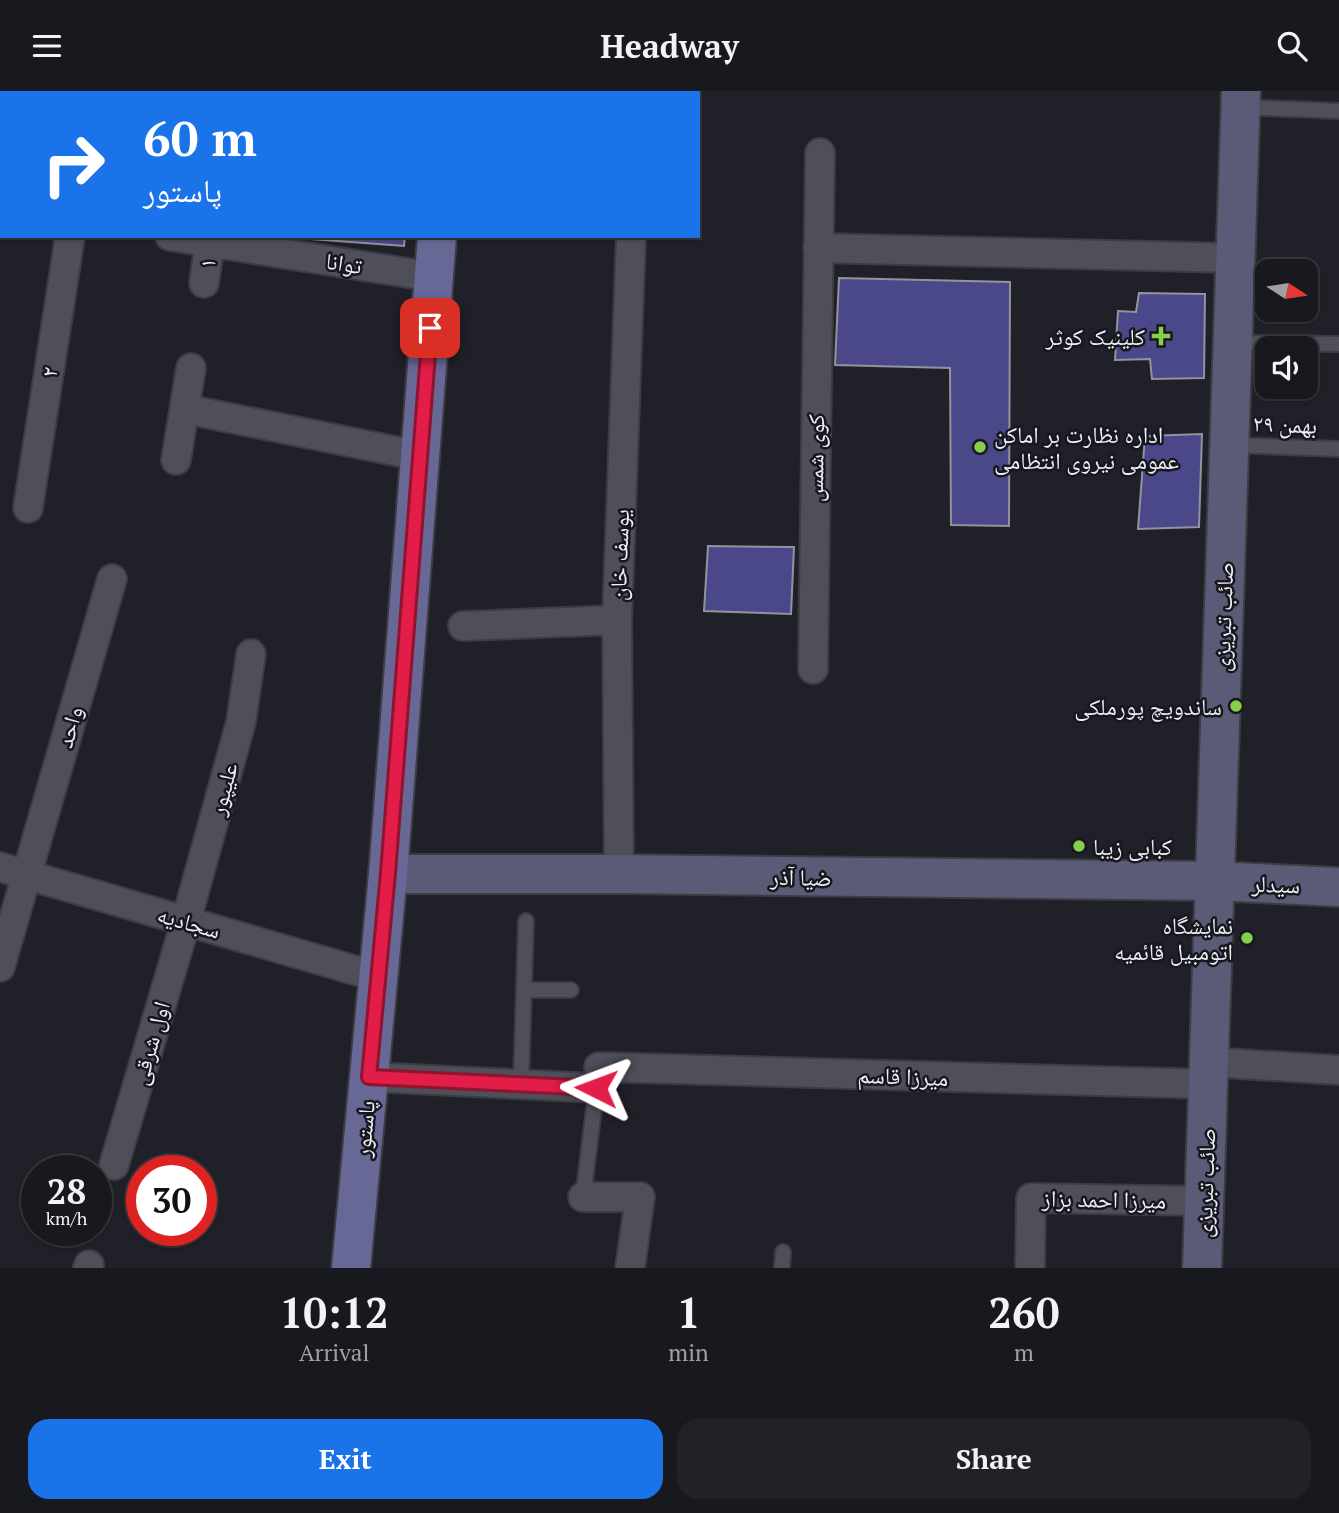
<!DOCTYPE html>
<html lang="en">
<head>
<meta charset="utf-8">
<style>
  :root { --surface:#18191e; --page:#212227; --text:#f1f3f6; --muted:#9fa0a4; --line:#36383c; --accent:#1a73e8 }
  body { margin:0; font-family:"PT Serif","Noto Naskh Arabic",serif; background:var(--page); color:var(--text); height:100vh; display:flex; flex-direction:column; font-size:26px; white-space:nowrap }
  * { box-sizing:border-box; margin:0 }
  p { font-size:23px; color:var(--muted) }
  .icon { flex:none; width:38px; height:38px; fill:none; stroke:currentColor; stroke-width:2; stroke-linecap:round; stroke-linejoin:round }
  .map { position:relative; height:1177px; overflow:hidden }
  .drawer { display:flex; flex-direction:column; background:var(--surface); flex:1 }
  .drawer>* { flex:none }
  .hud { position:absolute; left:0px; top:0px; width:700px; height:147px; box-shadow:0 2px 5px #0004,0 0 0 2px var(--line); background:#1a73e8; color:#fff; overflow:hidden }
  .needle { width:46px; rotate:102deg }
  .tools { position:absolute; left:1255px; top:168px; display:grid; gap:14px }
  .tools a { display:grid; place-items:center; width:63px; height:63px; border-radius:14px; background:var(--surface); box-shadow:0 2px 5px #0004,0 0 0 2px var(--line); font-size:35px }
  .speed { position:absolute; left:21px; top:1064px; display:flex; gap:14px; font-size:35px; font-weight:700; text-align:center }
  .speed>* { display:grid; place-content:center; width:91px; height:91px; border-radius:50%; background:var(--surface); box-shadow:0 2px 5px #0004,0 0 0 2px var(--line); line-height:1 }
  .speed small { font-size:18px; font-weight:400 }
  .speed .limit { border:10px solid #d22; background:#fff; color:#111 }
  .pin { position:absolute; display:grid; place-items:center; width:60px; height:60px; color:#fff; margin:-30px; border-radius:14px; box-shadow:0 4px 10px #0006 }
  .me { position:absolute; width:77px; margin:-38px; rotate:273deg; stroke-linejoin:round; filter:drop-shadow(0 0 5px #0008) }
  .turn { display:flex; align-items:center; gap:24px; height:147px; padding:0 28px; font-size:32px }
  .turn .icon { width:91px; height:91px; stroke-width:2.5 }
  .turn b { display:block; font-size:49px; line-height:60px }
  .eta { display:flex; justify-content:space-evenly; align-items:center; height:119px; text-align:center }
  .eta b { font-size:42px; font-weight:700; line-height:49px }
  .primary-button { display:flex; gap:14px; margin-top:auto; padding:14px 28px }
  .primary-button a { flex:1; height:80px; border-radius:21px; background:var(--accent); color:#fff; font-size:28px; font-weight:700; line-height:80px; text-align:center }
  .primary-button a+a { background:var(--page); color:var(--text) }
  header { display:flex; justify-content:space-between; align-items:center; height:91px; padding:0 28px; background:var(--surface); font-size:32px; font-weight:700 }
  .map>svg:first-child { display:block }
</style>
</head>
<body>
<header><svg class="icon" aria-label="menu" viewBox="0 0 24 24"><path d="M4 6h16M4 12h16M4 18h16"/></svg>Headway<svg class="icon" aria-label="search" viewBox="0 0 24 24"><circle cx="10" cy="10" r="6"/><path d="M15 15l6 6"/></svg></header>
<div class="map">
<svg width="1339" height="1177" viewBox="0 0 1339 1177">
  <rect width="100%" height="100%" fill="#202128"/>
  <path fill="#4b488a" stroke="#93939d" stroke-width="2" d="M184,0h93l-93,2z
    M305,0h96l-96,2z
    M311,145h94l-1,10 -93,-7z
    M839,187l171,4 -1,244 -58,-1 -1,-157 -115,-3z
    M1139,202l66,1 -1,84 -52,1 -2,-20 -35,1 3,-49 18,1z
    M1202,343l-3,93 -61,2 7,-93z
    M708,455l86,1 -3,67 -87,-3z"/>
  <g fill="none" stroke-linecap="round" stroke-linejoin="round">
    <defs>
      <path id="lane" d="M1242,16l97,4
        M1235,252l104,1
        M1232,354l107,4
        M524,899h47
        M521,993l5,-163
        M583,1106l14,-113
        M782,1177l1,-16"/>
      <path id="street" d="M0,119h2
        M170,145l264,41
        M818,157l417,10
        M204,192l6,-41
        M185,318l235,47
        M176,369l15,-92
        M28,417l42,-272
        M463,535l154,-6
        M813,578l7,-516
        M0,776l378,110
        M619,783l-2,-254 14,-384
        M0,876l112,-388
        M1208,971l131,8
        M599,976l609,17
        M369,986l227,11
        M114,1074l72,-244 55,-199 10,-68
        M583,1106h57l-10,71
        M88,1177l1,-3
        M1030,1177l1,-70 173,3"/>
      <path id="secondary" d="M388,783h231l595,7 125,6
        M1202,1177l39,-1177"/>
      <path id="primary" d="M446,2v-2
        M351,1177l37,-394 49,-638"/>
    </defs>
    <use href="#lane" stroke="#3c3c43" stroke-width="18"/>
    <use href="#street" stroke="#3c3c43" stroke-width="32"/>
    <use href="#secondary" stroke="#3c3c43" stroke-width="42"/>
    <use href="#primary" stroke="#3c3c43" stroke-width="42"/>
    <use href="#lane" stroke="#4e4f58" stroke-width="14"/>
    <use href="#street" stroke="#4e4f58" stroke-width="28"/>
    <use href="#secondary" stroke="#5b5b77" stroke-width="38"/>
    <use href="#primary" stroke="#686896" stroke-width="38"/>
  </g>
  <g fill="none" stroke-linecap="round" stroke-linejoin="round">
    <defs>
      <path id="route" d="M430,237l-42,545 -19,204 227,11"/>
    </defs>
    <use href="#route" stroke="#92132f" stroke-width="18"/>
    <use href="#route" stroke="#e11d48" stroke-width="12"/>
  </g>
  <g fill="#86cf4b" stroke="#17171f" stroke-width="2.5">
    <path d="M1157.5 234.5h7v7h7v7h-7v7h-7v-7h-7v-7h7z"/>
    <circle cx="980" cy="356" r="7"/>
    <circle cx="1236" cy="615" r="7"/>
    <circle cx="1079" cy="755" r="7"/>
    <circle cx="1247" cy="847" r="7"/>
  </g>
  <g text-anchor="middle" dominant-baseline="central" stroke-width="5" stroke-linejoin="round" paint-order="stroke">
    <g font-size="23" fill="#edeef3" stroke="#17171f">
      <text transform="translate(207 172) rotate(-81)">۱</text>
      <text transform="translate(344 172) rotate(9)">توانا</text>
      <text transform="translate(49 281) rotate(-81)">۲</text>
      <text transform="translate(1285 333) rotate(2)">۲۹ بهمن</text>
      <text transform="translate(815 367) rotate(-89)">کوی شمس</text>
      <text transform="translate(619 464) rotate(-88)">یوسف خان</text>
      <text transform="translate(1223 526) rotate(-88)">صائب تبریزی</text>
      <text transform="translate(69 636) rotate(-74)">واحد</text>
      <text transform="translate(223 698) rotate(-75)">علیپور</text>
      <text transform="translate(801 786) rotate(1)">ضیا آذر</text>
      <text transform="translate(1276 793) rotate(2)">سیدلر</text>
      <text transform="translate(189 831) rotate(16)">سجادیه</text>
      <text transform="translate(150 952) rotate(-74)">اول شرقی</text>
      <text transform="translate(903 985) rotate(2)">میرزا قاسم</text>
      <text transform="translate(364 1038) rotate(-85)">پاستور</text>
      <text transform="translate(1205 1092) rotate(-88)">صائب تبریزی</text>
      <text transform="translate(1104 1108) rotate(1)">میرزا احمد بزاز</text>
    </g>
    <g font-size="23" fill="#edeef3" stroke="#17171f" text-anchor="end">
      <text x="1145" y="245">کلینیک کوثر</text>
      <text x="994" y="343" text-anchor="start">اداره نظارت بر اماکن<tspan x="994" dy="26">عمومی نیروی انتظامی</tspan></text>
      <text x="1222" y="615">ساندویچ پورملکی</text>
      <text x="1093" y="755" text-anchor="start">کبابی زیبا</text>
      <text x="1233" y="834">نمایشگاه<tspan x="1233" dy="26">اتومبیل قائمیه</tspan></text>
    </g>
  </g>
</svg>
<div class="tools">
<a><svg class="needle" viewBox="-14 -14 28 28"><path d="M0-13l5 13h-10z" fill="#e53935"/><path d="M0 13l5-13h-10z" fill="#9fa0a4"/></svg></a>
<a><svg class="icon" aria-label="sound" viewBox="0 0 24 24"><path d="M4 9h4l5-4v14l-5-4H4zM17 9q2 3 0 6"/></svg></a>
</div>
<div class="speed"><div>28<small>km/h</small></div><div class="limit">30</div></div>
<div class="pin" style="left:430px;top:237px;background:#d93025"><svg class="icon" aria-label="arrive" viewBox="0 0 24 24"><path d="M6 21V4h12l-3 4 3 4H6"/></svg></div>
<svg class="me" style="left:596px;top:997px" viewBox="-20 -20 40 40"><path d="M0-17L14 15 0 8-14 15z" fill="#e11d48" stroke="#fff" stroke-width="4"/></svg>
<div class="hud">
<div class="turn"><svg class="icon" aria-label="right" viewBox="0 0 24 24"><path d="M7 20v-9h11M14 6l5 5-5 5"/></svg><div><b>60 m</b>پاستور</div></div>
</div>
</div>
<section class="drawer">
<div class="eta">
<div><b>10:12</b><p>Arrival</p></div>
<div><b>1</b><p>min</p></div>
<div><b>260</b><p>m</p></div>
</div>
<div class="primary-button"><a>Exit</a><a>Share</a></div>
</section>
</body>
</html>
